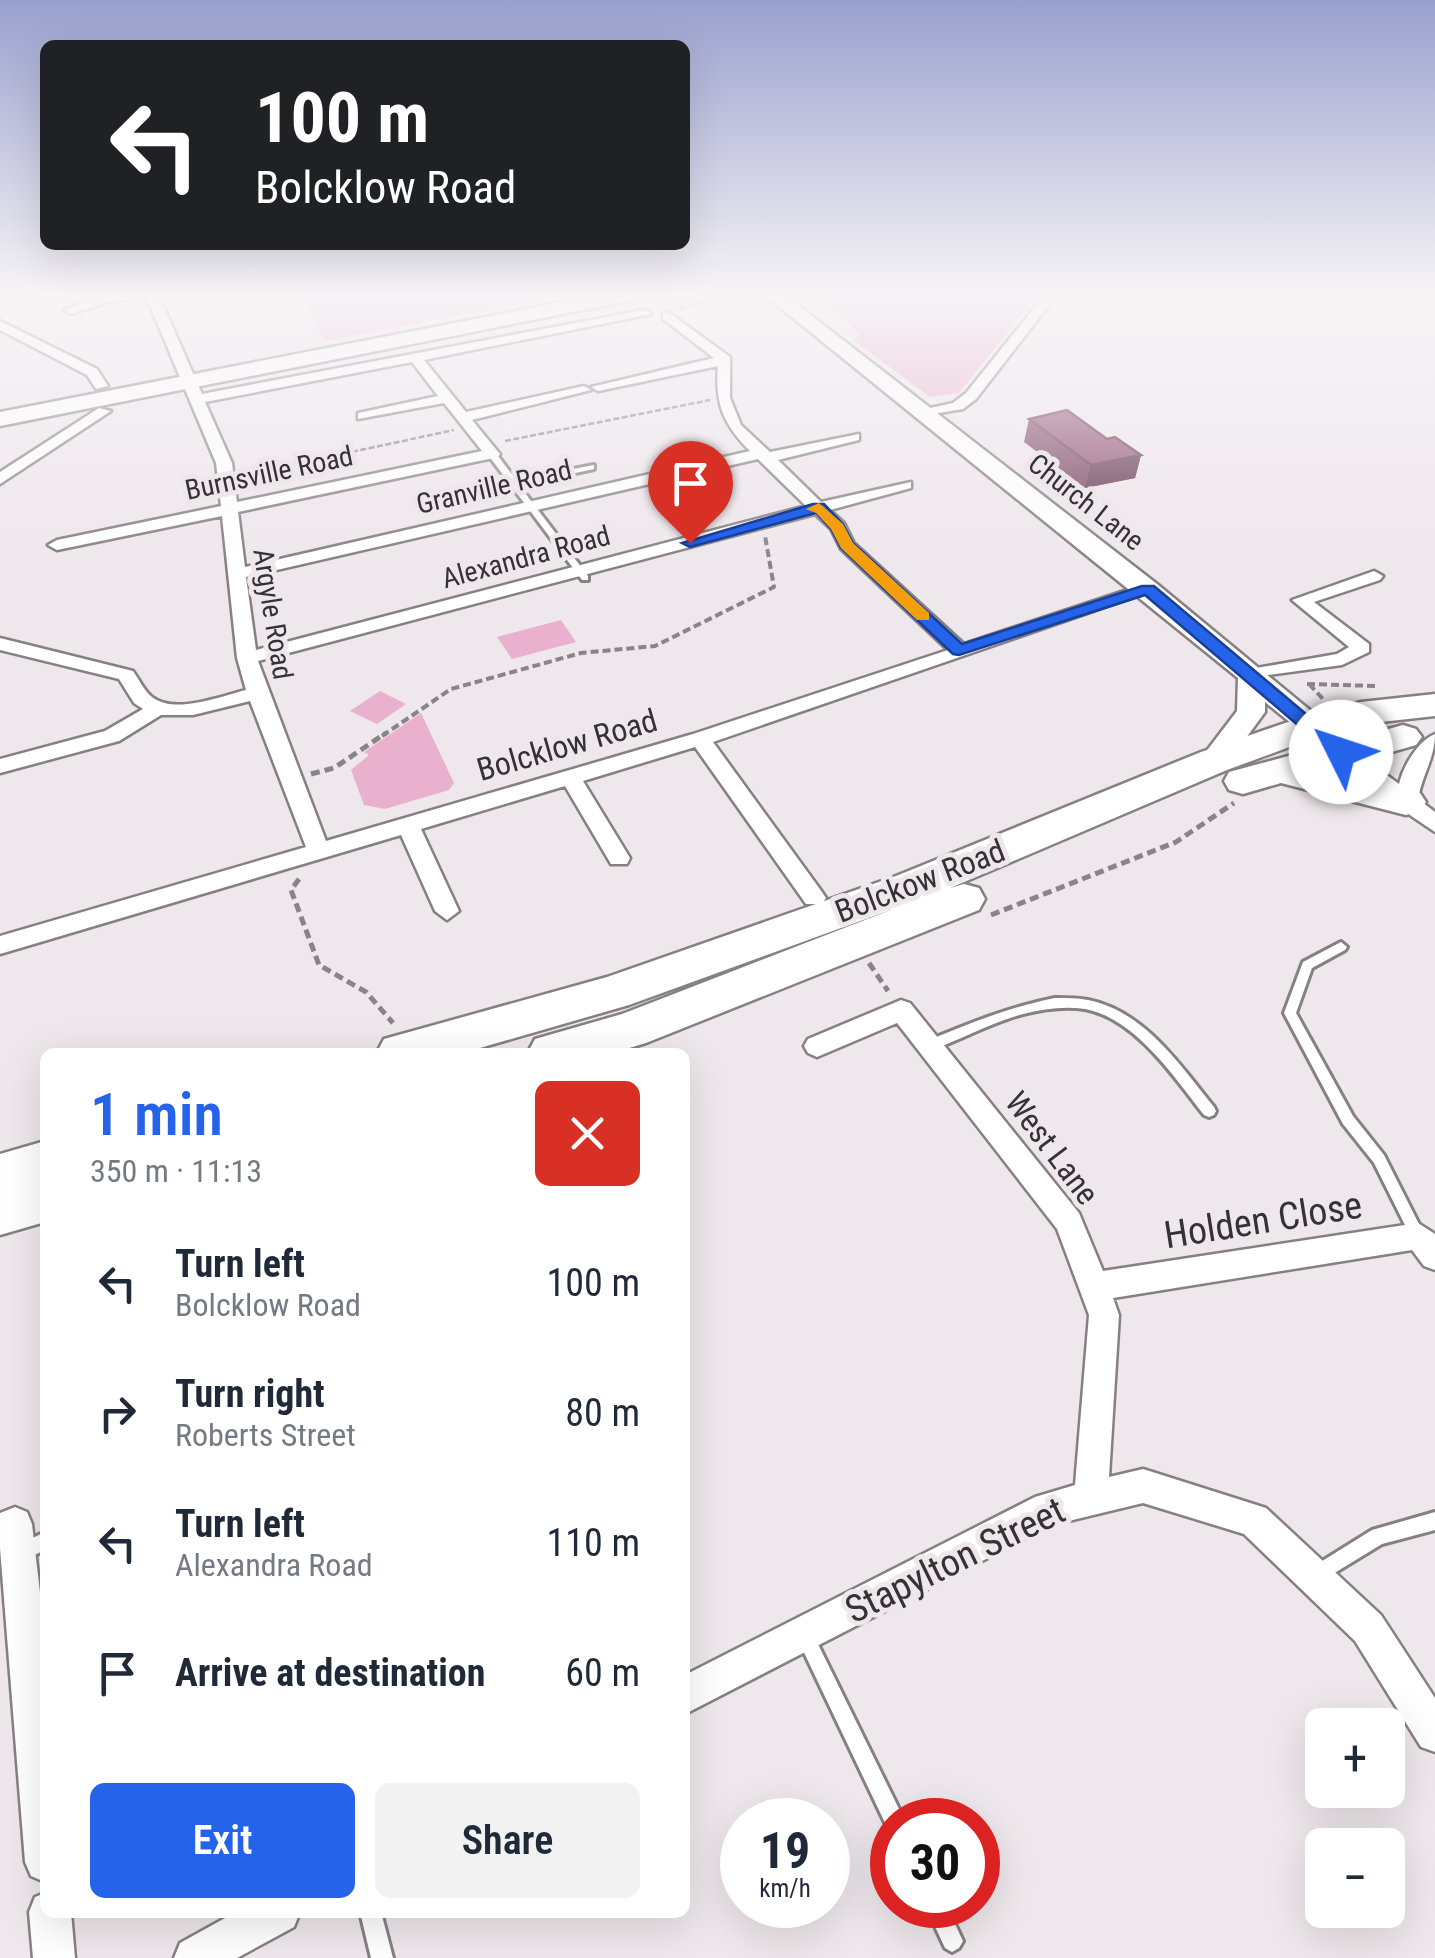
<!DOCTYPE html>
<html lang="en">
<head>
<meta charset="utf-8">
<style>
  :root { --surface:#fff; --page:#f2f2f3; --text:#1f2937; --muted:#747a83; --accent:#2563eb }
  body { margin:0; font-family:"Roboto Condensed",sans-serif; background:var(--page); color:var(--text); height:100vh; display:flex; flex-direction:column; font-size:38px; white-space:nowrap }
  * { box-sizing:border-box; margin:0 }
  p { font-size:32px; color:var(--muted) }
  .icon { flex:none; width:55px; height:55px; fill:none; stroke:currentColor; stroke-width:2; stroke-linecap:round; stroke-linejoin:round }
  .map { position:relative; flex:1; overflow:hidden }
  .panel { position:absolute; left:40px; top:1048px; width:650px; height:870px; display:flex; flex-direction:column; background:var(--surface); border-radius:15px; box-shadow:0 10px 40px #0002 }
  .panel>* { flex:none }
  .top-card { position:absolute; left:40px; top:40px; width:650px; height:210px; border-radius:15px; box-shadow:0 10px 40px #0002; background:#202124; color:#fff; overflow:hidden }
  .tools { position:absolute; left:1305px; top:1708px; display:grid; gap:20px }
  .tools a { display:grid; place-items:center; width:100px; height:100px; border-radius:15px; background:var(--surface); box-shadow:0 10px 40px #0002; font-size:50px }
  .speed { position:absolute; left:720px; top:1798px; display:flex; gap:20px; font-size:50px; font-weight:700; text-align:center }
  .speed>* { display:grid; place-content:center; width:130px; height:130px; border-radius:50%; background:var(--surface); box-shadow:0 10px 40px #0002; line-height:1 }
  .speed small { font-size:25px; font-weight:400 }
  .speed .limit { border:15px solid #d22; background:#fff; color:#111 }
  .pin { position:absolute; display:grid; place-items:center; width:85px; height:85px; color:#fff; margin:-102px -42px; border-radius:50% 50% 50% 0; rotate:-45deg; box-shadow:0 0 10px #0007 }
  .pin .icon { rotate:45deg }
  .me { position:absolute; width:110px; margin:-55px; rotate:311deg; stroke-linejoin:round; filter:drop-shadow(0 0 8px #0008) }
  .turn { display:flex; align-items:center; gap:35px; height:210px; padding:0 50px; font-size:45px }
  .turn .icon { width:130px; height:130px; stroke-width:2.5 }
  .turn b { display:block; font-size:70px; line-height:85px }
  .round { display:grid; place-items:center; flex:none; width:105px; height:105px; border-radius:15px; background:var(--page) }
  .head { display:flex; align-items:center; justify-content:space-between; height:170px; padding:0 50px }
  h1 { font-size:60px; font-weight:600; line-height:75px; color:var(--accent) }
  .primary-button { display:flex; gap:20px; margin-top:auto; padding:20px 50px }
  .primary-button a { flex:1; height:115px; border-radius:15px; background:var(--accent); color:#fff; font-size:40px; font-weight:600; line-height:115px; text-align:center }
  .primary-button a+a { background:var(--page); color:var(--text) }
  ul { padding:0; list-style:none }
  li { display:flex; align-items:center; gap:30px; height:130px; padding:0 50px }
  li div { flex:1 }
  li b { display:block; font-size:38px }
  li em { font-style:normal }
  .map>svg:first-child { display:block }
</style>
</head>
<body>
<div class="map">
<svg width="1435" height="1958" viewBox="0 0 1435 1958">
  <rect width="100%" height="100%" fill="#eee7eb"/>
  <path fill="#e9b1ce" d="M298,292h280l-253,49z
    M814,292h226l-81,101 -29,4 -77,-57 7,-5z
    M561,620l15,22 -64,17 -15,-22z
    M380,691l26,13 -29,20 -27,-13z
    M421,713l33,70 -5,7 -64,19 -21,-4 -13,-35 18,-15 -5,-3z"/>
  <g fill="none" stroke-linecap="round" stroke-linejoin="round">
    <defs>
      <path id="lane" d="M489,452h6l21,28 78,-15v4l-75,16 69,91v4h-6l-93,-124z
        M1341,942l6,5 -2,3 -33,18 -16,45 57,103 31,39 41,81 -2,5 -5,2 -5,-2 -39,-78 -31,-39 -59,-111 19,-51z
        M1055,998c11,0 23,0 33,2 56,11 92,65 126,107l2,4 -2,4 -5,2 -5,-2c-29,-37 -69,-97 -119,-106 -21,-3 -42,0 -62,5 -33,9 -63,26 -94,37l-5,-1 -2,-4 2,-4c44,-18 85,-35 131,-44z
        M1435,1512v18l-53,14 -59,36 -6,3 -6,-3 -3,-6 3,-6 61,-38z
        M45,1532v18l-23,11 -6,-3 -3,-6 3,-6z
        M806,1629l6,3 89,181 3,7h-12v9l-5,-2 -87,-183 -3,-6 3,-6z
        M925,1905h21l17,36 -4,7 -7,4 -7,-4z
        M360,1912h21l12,46h-22z"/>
      <path id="street" d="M125,292h32l45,102 442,-84 7,4 -227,46 42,52 118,-26 7,4 -119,30 28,34 -2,3 -260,55 7,55 505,-116c-27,-27 -35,-47 -32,-85l-120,25 -7,-4 123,-29 -51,-39v-6l5,-1 62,45v41l11,27 29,27 89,-18v6l-81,20 43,42 90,-20v6l-81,22 14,13 10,20 110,101 178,-59 6,-1 9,5 -444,153 109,150 4,6 -4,6h-16l-111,-157 -112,34 47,77 -3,6h-16l-46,-78 -144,43 38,82 -12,9 -12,-9 -34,-76 -401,119v-18l306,-89 -56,-146 -57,14h-32l-42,26 -119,32v-14l105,-28 38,-22 -9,-6 -15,-24 -119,-29v-12l133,33c6,8 11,20 19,26 23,18 69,-1 94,-7l-9,-32 -15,-142 -165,34 -9,-5 9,-5 164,-34 -5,-43 -70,-167 -41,7 -34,11 -7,-4 34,-14zM412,362l26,34 -80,17v6l86,-16 38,48 -245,51 -5,-39 -27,-61zM758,459l48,47 -550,144 -10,-73zM815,514l16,15 10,20 107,101 -255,84 -367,107 -68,-180z
        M1047,292h12l-83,107 -13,10 -42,7v-6l32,-7 13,-10z
        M0,321l97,48 11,17 -12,3 -9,-14 -87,-45z
        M99,408l12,3 -111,73v-12z
        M1374,571l9,5 -3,4 -66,22 55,42v8l-27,13 -97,13v-8l92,-16 12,-7 -57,-47z
        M1313,721l86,63c4,-18 19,-43 36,-50 0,24 -13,41 -17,65l17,13v20l-37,-25 -92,-75 -3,-5z
        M901,1000l9,3 169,210 24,58 315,-48 17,11v36l-11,-4 -12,-16 -299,48 6,17 -10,162 34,-8 123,39 115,107 54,83v54l-14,-5 -66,-106 -111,-107 -101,-31 -91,22 -367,189v-39l350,-178 40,-12 14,-170 -32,-86 -160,-206 -80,34 -9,-4 -4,-7 4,-7z
        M15,1507l12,5 5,12 13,111v247l-14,-6 -6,-14 -25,-314v-35z
        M45,1893v19h26l4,46h-42l-4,-46 6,-15z
        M236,1912h64l-6,15 -57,31h-63l6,-15z"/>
      <path id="secondary" d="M761,292h20l376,292 166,137 4,6 -4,6h-20l-38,-31v10l-41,56h-20l-5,-7 38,-50 1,-33z"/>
      <path id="primary" d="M613,292h40l-10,6 -643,128v-14z"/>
      <path id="highway" d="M1435,694v22l-72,8 -52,15 -84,31 -277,118 14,-4 15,4 6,11 -6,11 -333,133 -30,9h-88l7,-13 87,-25 274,-106 -267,97 -163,47h-89l7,-13 223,-62 289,-101 305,-124 84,-29 76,-21z
        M1403,725l13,4 6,8 -6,8 -87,25 91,23 6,9 -6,9 -14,4 -125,-32 -38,11 -14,-4 -5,-9 5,-9z
        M45,1141v81l-45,13v-81z"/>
    </defs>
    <use href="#lane" stroke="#878083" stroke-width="6"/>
    <use href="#street" stroke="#878083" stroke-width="5"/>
    <use href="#secondary" stroke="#878083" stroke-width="5"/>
    <use href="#primary" stroke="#878083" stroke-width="5"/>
    <use href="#highway" stroke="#878083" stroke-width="5"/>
    <path stroke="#898487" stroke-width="2.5" stroke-dasharray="6 2.5" stroke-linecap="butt" d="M0,296l9,-4
      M680,309l53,-17
      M505,441l205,-41
      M244,475l210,-45"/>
    <path stroke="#898487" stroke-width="4" stroke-dasharray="8 4" stroke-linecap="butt" d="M1307,684l69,2
      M1309,684l15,16
      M382,736l69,-47 130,-36 74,-7 119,-59 -9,-51"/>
    <path stroke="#898487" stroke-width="5" stroke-dasharray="9 5" stroke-linecap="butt" d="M311,774l23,-6 52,-35
      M299,879l-8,11 28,75 47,27 27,31
      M991,915l185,-73 58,-39
      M869,963l19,28"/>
    <use href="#lane" fill="#fff" fill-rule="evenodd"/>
    <use href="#street" fill="#fff" fill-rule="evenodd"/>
    <use href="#secondary" fill="#fff" fill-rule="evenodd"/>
    <use href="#primary" fill="#fff" fill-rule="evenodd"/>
    <use href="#highway" fill="#fff" fill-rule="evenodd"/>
  </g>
  <path fill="#7d4665" d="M1029,419l78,20 34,16 -6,23 -50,10 -61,-46z"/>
  <path fill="#663952" d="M1141,455l-6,23 -50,10 6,-23z"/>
  <path fill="#915175" stroke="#663952" stroke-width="2.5" d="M1067,410l40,29 8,-2 26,18 -50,10 -62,-46z"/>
  <linearGradient id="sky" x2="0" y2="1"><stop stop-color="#9aa0ce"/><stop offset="0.52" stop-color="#f7f4f6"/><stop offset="1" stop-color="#f7f4f6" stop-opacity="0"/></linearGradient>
  <rect width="1435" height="566" fill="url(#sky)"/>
  <path fill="#2563eb" stroke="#184099" stroke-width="2.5" d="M813,504h11l19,20 10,19 109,101 180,-58h12l197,166 -3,4h-14l-189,-161 -186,60 -6,-1 -112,-106 -10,-19 -15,-16 -126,34 -8,-4z"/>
  <path fill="#f59e0b" d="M819,503l24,21 10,19 76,70v7h-12l-76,-72 -10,-19 -15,-16 -10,-4z"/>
  <g text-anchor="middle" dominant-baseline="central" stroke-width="10" stroke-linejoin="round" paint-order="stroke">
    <g font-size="28" fill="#353234" stroke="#eee7eb">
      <text transform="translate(269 473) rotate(-12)">Burnsville Road</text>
      <text transform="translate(494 487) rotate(-13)">Granville Road</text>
      <text transform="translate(1086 502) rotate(38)">Church Lane</text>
      <text transform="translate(526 557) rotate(-15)">Alexandra Road</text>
      <text transform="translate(273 614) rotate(81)">Argyle Road</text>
    </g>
    <g font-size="32" fill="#353234" stroke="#eee7eb">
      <text transform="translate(567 745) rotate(-16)">Bolcklow Road</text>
      <text transform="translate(920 881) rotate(-21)">Bolckow Road</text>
      <text transform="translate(1052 1148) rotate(53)">West Lane</text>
    </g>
    <g font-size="38" fill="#353234" stroke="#eee7eb">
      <text transform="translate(1263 1220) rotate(-9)">Holden Close</text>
      <text transform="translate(955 1560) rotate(-26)">Stapylton Street</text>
    </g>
  </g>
</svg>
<div class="tools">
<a>+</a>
<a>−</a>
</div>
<div class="speed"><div>19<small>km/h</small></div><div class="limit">30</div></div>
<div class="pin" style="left:690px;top:543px;background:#d93025"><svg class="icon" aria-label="arrive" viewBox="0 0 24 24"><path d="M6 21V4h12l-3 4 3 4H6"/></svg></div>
<svg class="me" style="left:1341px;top:752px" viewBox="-20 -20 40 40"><circle r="19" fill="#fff"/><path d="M0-13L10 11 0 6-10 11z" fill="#2563eb"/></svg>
<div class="top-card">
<div class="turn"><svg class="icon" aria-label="left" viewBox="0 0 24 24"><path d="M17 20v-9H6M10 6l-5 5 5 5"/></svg><div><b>100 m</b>Bolcklow Road</div></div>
</div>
<section class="panel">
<div class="head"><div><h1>1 min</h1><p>350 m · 11:13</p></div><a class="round" style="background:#d93025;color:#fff"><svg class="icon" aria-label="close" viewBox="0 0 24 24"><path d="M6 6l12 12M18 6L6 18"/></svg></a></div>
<ul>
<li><svg class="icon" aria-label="left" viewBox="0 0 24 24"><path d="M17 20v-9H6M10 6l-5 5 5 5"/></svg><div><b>Turn left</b><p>Bolcklow Road</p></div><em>100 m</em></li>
<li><svg class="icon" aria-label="right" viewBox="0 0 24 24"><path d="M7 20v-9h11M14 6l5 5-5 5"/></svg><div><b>Turn right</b><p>Roberts Street</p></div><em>80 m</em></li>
<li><svg class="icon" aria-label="left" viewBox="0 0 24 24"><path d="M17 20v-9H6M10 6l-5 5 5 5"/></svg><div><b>Turn left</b><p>Alexandra Road</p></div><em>110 m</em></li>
<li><svg class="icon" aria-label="arrive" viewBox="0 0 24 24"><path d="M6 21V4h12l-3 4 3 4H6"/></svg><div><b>Arrive at destination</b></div><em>60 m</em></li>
</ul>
<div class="primary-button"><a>Exit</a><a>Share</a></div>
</section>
</div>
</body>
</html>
